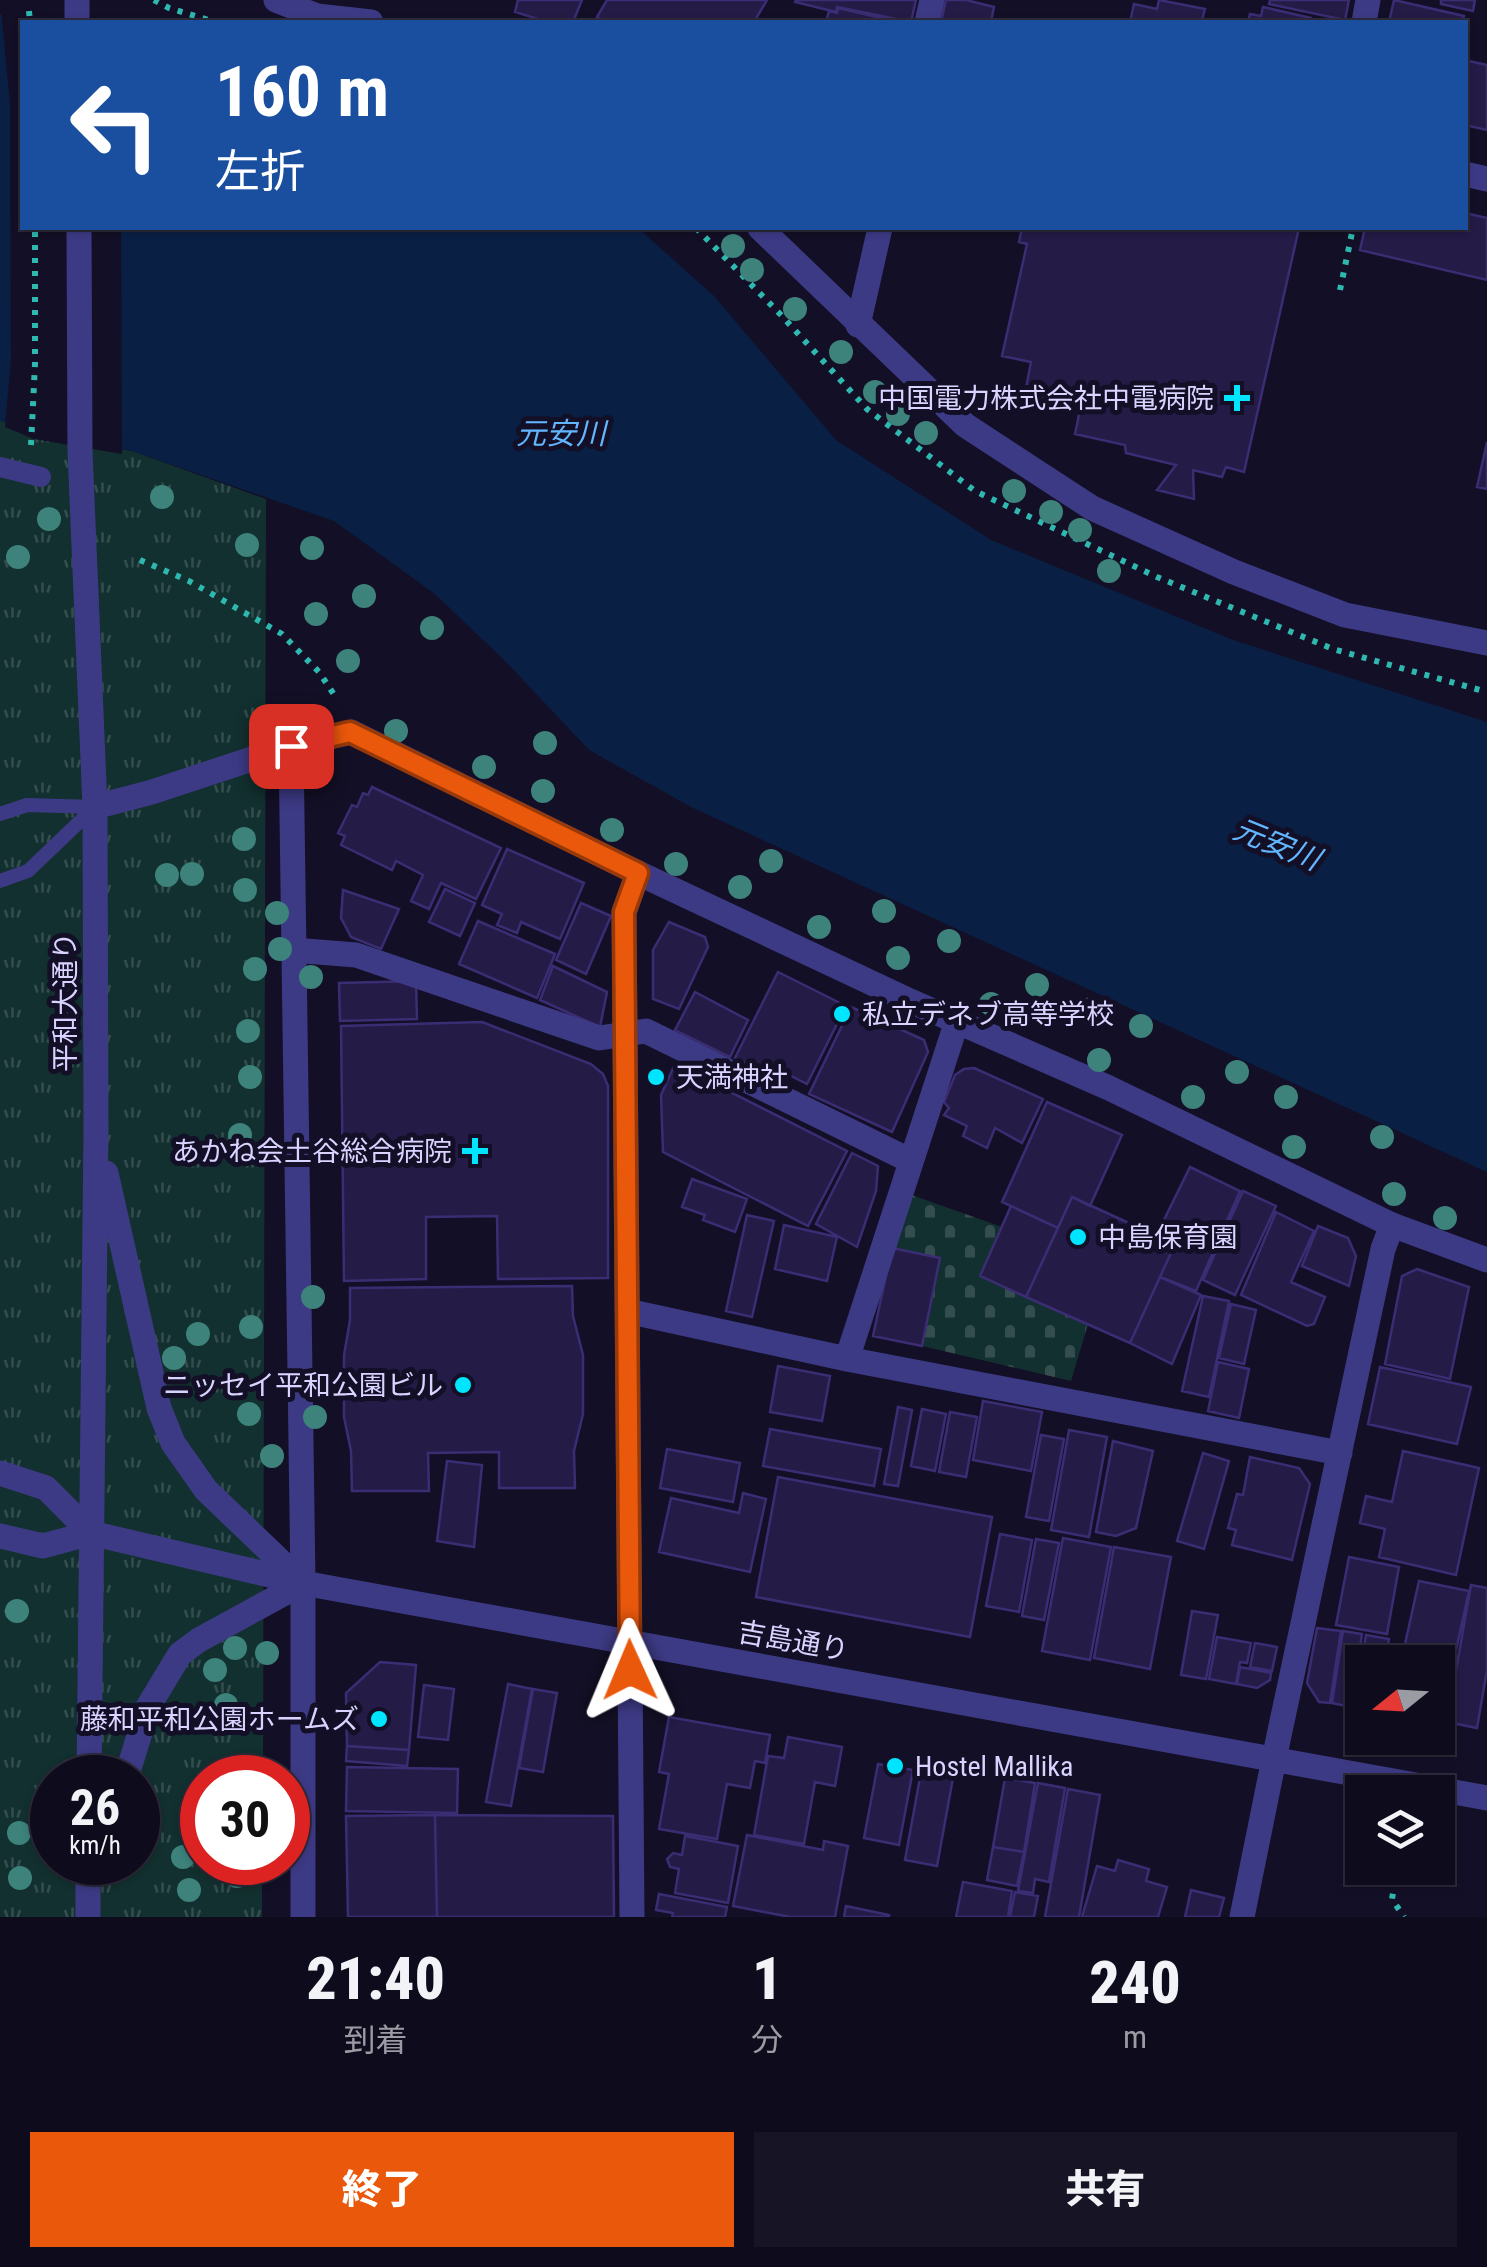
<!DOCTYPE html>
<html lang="ja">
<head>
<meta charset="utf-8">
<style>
  :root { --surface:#0e0b1c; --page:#171425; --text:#f1f3f6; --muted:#9b9ba3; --line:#2e2b3b; --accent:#ea580c }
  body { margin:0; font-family:"Roboto Condensed","Noto Sans JP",sans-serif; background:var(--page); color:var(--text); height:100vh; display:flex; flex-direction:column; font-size:38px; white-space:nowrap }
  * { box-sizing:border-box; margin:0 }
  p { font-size:32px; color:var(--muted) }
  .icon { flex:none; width:55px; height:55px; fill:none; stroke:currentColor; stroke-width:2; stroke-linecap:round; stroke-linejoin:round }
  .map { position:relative; height:1917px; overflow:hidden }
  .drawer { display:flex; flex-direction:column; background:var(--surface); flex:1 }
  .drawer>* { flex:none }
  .guide { position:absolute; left:20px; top:20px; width:1448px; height:210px; border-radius:0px; box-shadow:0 2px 8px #0004,0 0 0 2px var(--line); background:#1a4fa0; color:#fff; overflow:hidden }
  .needle { width:65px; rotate:252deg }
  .buttons { position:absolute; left:1345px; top:1645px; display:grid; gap:20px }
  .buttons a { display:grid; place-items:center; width:110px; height:110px; border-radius:0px; background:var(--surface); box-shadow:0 2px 8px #0004,0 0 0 2px var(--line); font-size:50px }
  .speed { position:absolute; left:30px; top:1755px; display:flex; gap:20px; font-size:50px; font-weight:700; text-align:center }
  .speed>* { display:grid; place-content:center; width:130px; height:130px; border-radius:50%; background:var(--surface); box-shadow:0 2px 8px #0004,0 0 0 2px var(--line); line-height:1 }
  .speed small { font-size:25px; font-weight:400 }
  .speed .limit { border:15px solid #d22; background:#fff; color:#111 }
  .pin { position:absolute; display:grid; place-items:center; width:85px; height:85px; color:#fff; margin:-42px; border-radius:20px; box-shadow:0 5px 15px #0006 }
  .me { position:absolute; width:110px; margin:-55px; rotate:359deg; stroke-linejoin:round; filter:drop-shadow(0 0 8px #0008) }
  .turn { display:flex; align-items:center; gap:35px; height:210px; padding:0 30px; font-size:45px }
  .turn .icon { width:130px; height:130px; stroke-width:2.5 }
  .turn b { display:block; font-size:70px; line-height:85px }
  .eta { display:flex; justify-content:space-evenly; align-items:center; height:170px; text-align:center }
  .eta b { font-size:60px; font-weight:800; line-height:70px }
  .button { display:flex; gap:20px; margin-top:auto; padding:20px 30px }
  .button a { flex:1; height:115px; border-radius:0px; background:var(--accent); color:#fff; font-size:40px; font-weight:800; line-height:115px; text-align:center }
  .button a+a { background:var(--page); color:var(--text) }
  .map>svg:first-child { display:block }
</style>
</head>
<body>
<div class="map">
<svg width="1487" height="1917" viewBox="0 0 1487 1917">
  <defs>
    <pattern id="grass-tufts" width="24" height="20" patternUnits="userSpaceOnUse" patternTransform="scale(2.5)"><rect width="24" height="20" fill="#12302f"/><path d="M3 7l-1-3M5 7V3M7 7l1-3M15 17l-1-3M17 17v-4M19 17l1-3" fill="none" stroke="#344d4e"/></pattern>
    <pattern id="cemetery-stones" width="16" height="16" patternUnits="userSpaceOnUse" patternTransform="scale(2.5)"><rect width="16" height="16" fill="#12302f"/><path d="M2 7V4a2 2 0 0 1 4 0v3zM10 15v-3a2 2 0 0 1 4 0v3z" fill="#344d4e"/></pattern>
  </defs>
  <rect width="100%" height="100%" fill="#130f26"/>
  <path fill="url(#grass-tufts)" fill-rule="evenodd" d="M0,420l35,14 97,17 134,48 -3,1278 -61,1v84l60,1v54h-262zM52,1778h86v84h-86z"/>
  <path fill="url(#cemetery-stones)" d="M909,1194l93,33 -22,48 108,49 -17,57 -149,-35 18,-88 -48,-10z"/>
  <path fill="#0a1f44" d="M24,13l-2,215h616l76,68 122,144 155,100 242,100 254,82v450l-794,-364 -104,-58 -83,-88 -71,-68 -101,-73 -202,-70 -97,-17 -35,-14v-406z"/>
  <path fill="#130f26" d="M19,8l42,10 3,4h-42v206h99l1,226 -88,-15 -29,-12 6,-68 -1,-255 -9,-95z"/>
  <path fill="#241b47" stroke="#3b2d73" stroke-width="2.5" d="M518,0h64l-9,22h-25l-33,-10z
    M607,0h160l-13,22h-147l-10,-5z
    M796,0h120l-5,22 -74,-15 -1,5 -41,-10z
    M946,0h20l28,7 -3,15h-50z
    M1159,0l46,9 -3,11 11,2h-83l4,-18 23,5z
    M1270,0h79l-4,20 -76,-16z
    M1394,0l70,16 -2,6h-73z
    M1441,0h34l-2,11 -32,-7z
    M1263,7l48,11 -1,4h-62l2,-8 11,2z
    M838,8l61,14h-73l3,-11 8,2z
    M1469,61l18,4v65l-22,-5v-45z
    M1465,213l22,5v62l-127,-30 5,-22h100z
    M1022,228h277l-55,244 -18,-5 -4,10 -29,-7 1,29 -37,-9 19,-25 -50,-12 -1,-8 -50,-11 6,-29 -56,-12 6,-31 -29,-6 25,-112 -8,-2z
    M1487,442v47l-10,-2z
    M372,787l129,61 -25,51 -35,-16 -12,26 -18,-8 12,-26 -27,-14 -4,9 -51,-25 4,-9 -7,-3 14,-28 5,2 6,-14 5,2z
    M507,849l77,34 -24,56 -39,-17 -4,11 -20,-8 5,-11 -20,-9z
    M445,889l30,14 -15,33 -31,-14z
    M343,890l56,19 -18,40 -30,-12 -10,-19z
    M581,903l30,13 -25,58 -30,-14z
    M478,921l77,33 -18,44 -78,-34z
    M669,922l36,15 3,10 -29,62 -26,-10v-49z
    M553,966l54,26 -7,35 -60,-27z
    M778,972l68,34 -39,78 -43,-22 -4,8 -25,-12z
    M416,981l1,38 -77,2 -1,-38z
    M695,992l53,28 -18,37 -55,-27z
    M851,1007l73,33 4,12 -36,80 -83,-38z
    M482,1022l109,42 12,10 5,12v192l-110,1 -1,-63 -71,1v62l-82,2 -3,-255z
    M675,1064l172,87 -39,75 -145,-74 -2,-57z
    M974,1068l69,31 -21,44 -27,-15 -8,20 -24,-12 4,-10 -23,-11 5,-7 -5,-6 11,-27 9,-6z
    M1047,1102l75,33 -32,71 -18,-9 -14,31 -56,-26z
    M852,1153l26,13 -2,25 -19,56 -41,-23z
    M1190,1167l50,24 -44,100 -36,-14 15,-33 -19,-8z
    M692,1179l55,20 -12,33 -32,-12 2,-5 -23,-8z
    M1243,1191l33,15 -41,89 -32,-15z
    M1072,1197l103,47 -45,99 -104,-46z
    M1011,1206l47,22 -32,69 -46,-21z
    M1276,1212l38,19 -23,51 34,15 -11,27 -7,2 -66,-31z
    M747,1215l27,6 -22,96 -26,-6z
    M784,1225l53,12 -10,44 -52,-12z
    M1318,1226l30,12 8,18 -7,30 -47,-20z
    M892,1248l48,10 -18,88 -49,-10z
    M1417,1269l52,18 -19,92 -65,-15 17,-88z
    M1160,1277l41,18 -29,69 -42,-21z
    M572,1286l1,30 10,39v59l-9,37 1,37h-76v-36l-71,1 1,38h-77l-1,-40 -7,-34v-62l6,-35v-32z
    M1203,1296l26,5 -20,96 -27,-6z
    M1231,1304l25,6 -12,54 -25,-6z
    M1218,1362l31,7 -10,49 -31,-7z
    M778,1366l52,10 -8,45 -52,-9z
    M1380,1367l91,20 -14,57 -89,-20z
    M983,1401l59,11 -11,59 -58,-11z
    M898,1407l14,3 -14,76 -14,-2z
    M922,1409l24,5 -11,57 -24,-5z
    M950,1412l27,5 -11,60 -27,-5z
    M770,1429l111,20 -7,37 -111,-20z
    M1069,1430l38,7 -18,100 -38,-7z
    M1041,1435l23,4 -15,82 -23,-4z
    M1113,1441l40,10 -17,77 -20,8 -20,-4z
    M667,1449l73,14 -7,39 -73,-14z
    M1403,1451l76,17 -23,107 -77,-18 6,-28 -25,-6 6,-27 26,6z
    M1203,1453l26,8 -25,88 -27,-8z
    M1250,1457l49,11 11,16 -18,76 -60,-15 4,-15 -8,-2 9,-34 6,1z
    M447,1461l35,4 -8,82 -37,-6z
    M778,1477l214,40 -22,120 -214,-40z
    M743,1493l23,6 -16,73 -91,-20 12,-54 68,15z
    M1000,1534l32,6 -13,72 -33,-6z
    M1063,1538l48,9 -21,113 -48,-9z
    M1036,1539l23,4 -15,77 -22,-4z
    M1114,1547l57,10 -21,112 -56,-11z
    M1349,1557l50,10 -12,67 -51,-9z
    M1419,1581l50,10 -30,137 -1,-66h-37z
    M1471,1585l16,3v82l-10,58 -30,-6z
    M1192,1611l26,4 -12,64 -25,-4z
    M1317,1628l24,3 -11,72 -11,-1 -12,-19z
    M1343,1631l19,3 -11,73 -19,-4z
    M1366,1635l23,4 -4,23h-23v46l-8,-2z
    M1217,1637l34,6 -4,20 -7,-1 -4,22 -27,-5z
    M1255,1643l22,4 -5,24 -22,-4z
    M380,1662l36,3 -7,85 -62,-4 -1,-53z
    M1240,1667l31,6 -1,7 -13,8 -20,-4z
    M508,1684l24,5 -21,117 -25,-4z
    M424,1685l30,4 -6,51 -30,-3z
    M533,1689l24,4 -14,79 -24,-4z
    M669,1717l101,18 -5,28 -10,-2 -5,27 -23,-4 -10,55 -58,-10 10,-55 -10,-2z
    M788,1737l54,10 -7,39 -20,-4 -11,62 -50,-9 14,-79 16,2z
    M347,1746l62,4 -2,16 -61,-5z
    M923,1761l32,6 -18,99 -32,-6z
    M878,1764l35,6 -14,75 -35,-7z
    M347,1767l111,2 -1,44 -111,-2z
    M1005,1778l30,5 -11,69 -31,-5z
    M1038,1783l27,5 -16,94 -14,-3 -2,14 -15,-2z
    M1068,1789l32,6 -21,122h-34z
    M435,1815l2,102h-89l-2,-101z
    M435,1815l178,1 1,101h-177z
    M747,1835l76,15 1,-9 24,5 -13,71h-45l-57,-11z
    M685,1836l53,10 -10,57 -53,-10 4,-24 -9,-2 -3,-8 6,-6 9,2z
    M993,1847l31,5 -7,34 -30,-6z
    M1118,1860l31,9 -3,12 21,6 -9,30h-76l15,-51 18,5z
    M963,1882l49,9 -4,26h-52z
    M1191,1890l33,8 -5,19h-34z
    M1015,1892l23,4 -4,21h-24z
    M659,1894l68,13 -2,10h-53l1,-4 -17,-3z
    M846,1906l43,9v2h-45z"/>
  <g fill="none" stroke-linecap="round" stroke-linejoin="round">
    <path stroke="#2fb8b0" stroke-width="6" stroke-dasharray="5 8" stroke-linecap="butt" d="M154,0l15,8 46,14
      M29,11l1,11
      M696,228l85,87 86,94 108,82 182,86 176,72 154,43
      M1340,290l13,-62
      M31,445l4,-81v-136
      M140,560l49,21 93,53 37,38 16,24
      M1397,1868l-5,31 12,18"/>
    <path stroke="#3d3a85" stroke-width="14" d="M0,814l27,-9 68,2
      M0,881l28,-10 66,-63"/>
    <path stroke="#3d3a85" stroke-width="20" d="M0,467l41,10"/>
    <path stroke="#3d3a85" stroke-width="25" d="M927,22l5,-22
      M1364,22l4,-22
      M1465,174l22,5
      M858,325l22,-97
      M291,746l12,837v334
      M293,950l63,5 243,83 47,-7 265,130
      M627,1311l220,48 493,94
      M847,1359l110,-338
      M1274,1759l109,-510 9,-24
      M632,1917l-8,-1005 14,-39"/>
    <path stroke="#3d3a85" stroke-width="25" d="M276,0l41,16 54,6
      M77,22v-22
      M79,228l1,223 15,356 1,323 -7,648
      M760,228l205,197 127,83 142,64 111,43 142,28
      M95,807l57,-15 139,-46 60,-14 287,141 272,128 199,87 283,137 95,35
      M106,1173l53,235 14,35 33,47 97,93
      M0,1473l46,15 45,45
      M0,1536l43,10 48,-13 212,50 1184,215
      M126,1778l22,-71 32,-53 19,-14 104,-57
      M88,1917v-55
      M1242,1917l32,-158"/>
  </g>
  <g fill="#3d827b">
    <circle cx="733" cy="246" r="12"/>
    <circle cx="752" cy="270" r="12"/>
    <circle cx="795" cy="309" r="12"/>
    <circle cx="841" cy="352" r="12"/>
    <circle cx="875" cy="392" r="12"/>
    <circle cx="898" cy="414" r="12"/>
    <circle cx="926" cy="433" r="12"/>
    <circle cx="1014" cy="491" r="12"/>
    <circle cx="162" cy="497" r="12"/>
    <circle cx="1051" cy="512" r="12"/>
    <circle cx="49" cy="519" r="12"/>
    <circle cx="1080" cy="530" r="12"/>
    <circle cx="247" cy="545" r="12"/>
    <circle cx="312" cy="548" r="12"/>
    <circle cx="18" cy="557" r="12"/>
    <circle cx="1109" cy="571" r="12"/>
    <circle cx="364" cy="596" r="12"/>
    <circle cx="316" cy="614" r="12"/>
    <circle cx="432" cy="628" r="12"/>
    <circle cx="348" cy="661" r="12"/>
    <circle cx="396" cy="731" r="12"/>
    <circle cx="545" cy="743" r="12"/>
    <circle cx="484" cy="767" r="12"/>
    <circle cx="543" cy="791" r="12"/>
    <circle cx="612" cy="830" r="12"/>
    <circle cx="244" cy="839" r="12"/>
    <circle cx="771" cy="861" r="12"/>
    <circle cx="676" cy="864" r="12"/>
    <circle cx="192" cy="874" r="12"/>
    <circle cx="167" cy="875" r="12"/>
    <circle cx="740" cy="887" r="12"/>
    <circle cx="245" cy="890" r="12"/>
    <circle cx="884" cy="911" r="12"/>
    <circle cx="277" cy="913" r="12"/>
    <circle cx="819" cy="927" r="12"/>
    <circle cx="949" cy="941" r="12"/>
    <circle cx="280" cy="949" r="12"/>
    <circle cx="898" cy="958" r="12"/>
    <circle cx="255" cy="969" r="12"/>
    <circle cx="311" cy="977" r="12"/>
    <circle cx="1037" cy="985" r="12"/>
    <circle cx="991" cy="1004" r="12"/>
    <circle cx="1091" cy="1009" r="12"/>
    <circle cx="1141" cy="1026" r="12"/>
    <circle cx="248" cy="1031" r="12"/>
    <circle cx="1099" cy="1060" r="12"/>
    <circle cx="1237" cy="1072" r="12"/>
    <circle cx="250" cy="1077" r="12"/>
    <circle cx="1193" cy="1097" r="12"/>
    <circle cx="1286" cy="1097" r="12"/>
    <circle cx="240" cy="1135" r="12"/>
    <circle cx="1382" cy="1137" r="12"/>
    <circle cx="1294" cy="1147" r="12"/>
    <circle cx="1394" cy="1194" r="12"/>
    <circle cx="1445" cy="1218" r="12"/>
    <circle cx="313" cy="1297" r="12"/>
    <circle cx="251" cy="1327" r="12"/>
    <circle cx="198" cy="1334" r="12"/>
    <circle cx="174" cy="1358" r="12"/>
    <circle cx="249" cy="1414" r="12"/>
    <circle cx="315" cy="1417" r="12"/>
    <circle cx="272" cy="1456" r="12"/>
    <circle cx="17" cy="1611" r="12"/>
    <circle cx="235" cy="1648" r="12"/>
    <circle cx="267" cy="1653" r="12"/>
    <circle cx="215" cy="1670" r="12"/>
    <circle cx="226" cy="1705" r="12"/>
    <circle cx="19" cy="1833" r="12"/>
    <circle cx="183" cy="1857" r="12"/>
    <circle cx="237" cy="1876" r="12"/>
    <circle cx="20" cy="1878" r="12"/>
    <circle cx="189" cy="1890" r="12"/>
  </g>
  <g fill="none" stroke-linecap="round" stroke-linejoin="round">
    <defs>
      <path id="route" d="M291,746l59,-14 288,141 -14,39 6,758"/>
    </defs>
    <use href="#route" stroke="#983908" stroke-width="25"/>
    <use href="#route" stroke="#ea580c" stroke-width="18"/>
  </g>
  <g fill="#00e5ff" stroke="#130f26" stroke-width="4">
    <path d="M1232 383h10v10h10v10h-10v10h-10v-10h-10v-10h10z"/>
    <circle cx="842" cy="1014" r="10"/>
    <circle cx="656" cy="1077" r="10"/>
    <path d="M470 1136h10v10h10v10h-10v10h-10v-10h-10v-10h10z"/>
    <circle cx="1078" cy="1237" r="10"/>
    <circle cx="463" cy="1385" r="10"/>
    <circle cx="379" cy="1719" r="10"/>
    <circle cx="895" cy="1766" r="10"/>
  </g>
  <g text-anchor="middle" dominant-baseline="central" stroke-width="10" stroke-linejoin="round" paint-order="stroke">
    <g font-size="28" fill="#d9d4ff" stroke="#130f26" text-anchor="end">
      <text x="1214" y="398">中国電力株式会社中電病院</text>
      <text x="862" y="1014" text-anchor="start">私立デネブ高等学校</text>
      <text x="676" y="1077" text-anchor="start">天満神社</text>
      <text x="452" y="1151">あかね会土谷総合病院</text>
      <text x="1098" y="1237" text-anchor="start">中島保育園</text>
      <text x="443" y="1385">ニッセイ平和公園ビル</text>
      <text x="359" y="1719">藤和平和公園ホームズ</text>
      <text x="915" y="1766" text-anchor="start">Hostel Mallika</text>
    </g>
    <g font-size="28" fill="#d9d4ff" stroke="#130f26">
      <text transform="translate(65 1002) rotate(-90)">平和大通り</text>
      <text transform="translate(793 1641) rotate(10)">吉島通り</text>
    </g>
    <g font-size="30" font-style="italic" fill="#62b6ff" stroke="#130f26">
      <text x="561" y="433">元安川</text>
      <text transform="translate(1277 844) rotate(22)">元安川</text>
    </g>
  </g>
</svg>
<div class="buttons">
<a><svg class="needle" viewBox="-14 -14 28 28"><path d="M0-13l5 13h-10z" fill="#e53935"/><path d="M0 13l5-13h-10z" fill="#9b9ba3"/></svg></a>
<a><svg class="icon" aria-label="layers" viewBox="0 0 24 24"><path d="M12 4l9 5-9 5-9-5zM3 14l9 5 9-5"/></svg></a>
</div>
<div class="speed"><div>26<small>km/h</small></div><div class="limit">30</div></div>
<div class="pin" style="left:291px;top:746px;background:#d93025"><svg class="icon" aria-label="arrive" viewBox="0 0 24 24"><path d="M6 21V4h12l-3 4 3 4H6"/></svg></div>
<svg class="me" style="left:630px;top:1670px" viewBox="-20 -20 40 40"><path d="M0-17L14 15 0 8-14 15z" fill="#ea580c" stroke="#fff" stroke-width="4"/></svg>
<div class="guide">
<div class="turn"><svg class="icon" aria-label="left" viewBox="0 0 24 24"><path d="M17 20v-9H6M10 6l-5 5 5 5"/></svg><div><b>160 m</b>左折</div></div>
</div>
</div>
<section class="drawer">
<div class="eta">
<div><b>21:40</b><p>到着</p></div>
<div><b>1</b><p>分</p></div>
<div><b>240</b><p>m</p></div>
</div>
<div class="button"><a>終了</a><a>共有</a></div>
</section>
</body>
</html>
